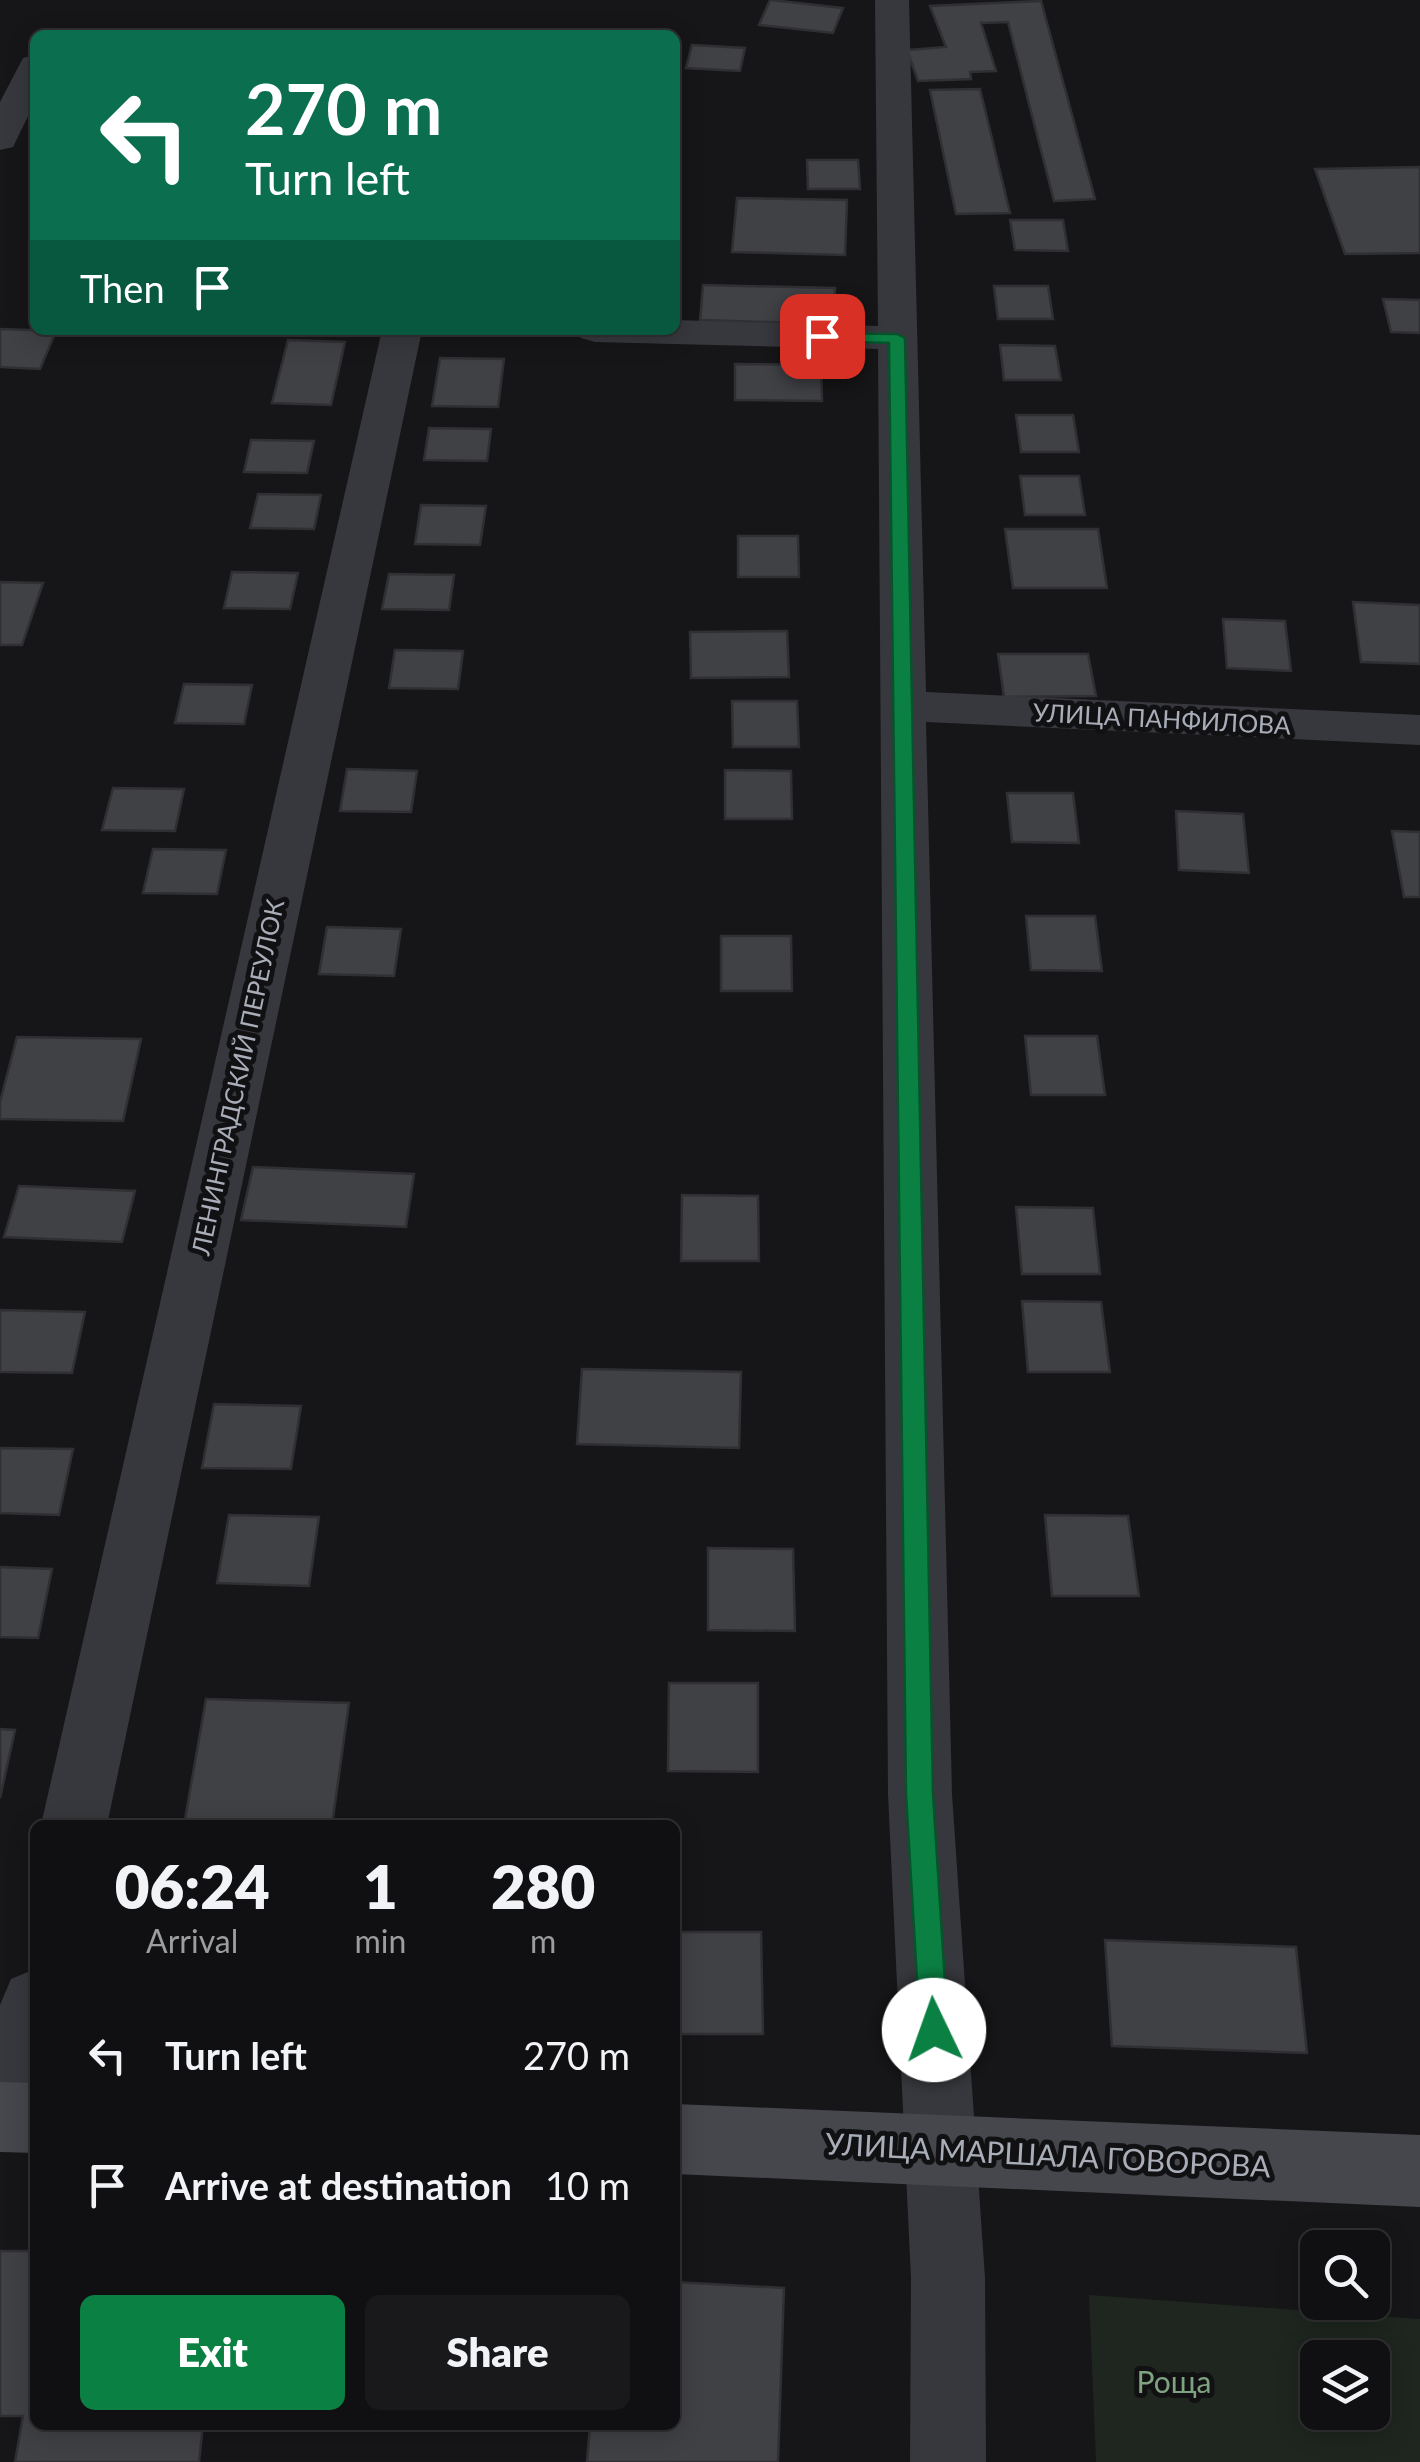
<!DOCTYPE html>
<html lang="en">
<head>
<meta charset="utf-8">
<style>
  :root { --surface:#101012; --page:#19191b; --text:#f1f3f6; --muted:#9c9d9f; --line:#303032; --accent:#0b8043 }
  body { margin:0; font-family:Lato,sans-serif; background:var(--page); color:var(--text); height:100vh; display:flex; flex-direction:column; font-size:38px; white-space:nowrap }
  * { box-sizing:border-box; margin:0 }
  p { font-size:32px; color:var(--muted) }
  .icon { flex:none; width:55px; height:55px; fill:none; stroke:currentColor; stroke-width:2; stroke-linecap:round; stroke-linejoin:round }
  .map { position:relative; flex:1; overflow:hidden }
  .sheet { position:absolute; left:30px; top:1820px; width:650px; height:610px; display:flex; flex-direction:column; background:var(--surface); border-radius:15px; box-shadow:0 5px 25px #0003,0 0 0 2px var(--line) }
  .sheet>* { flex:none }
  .guide { position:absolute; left:30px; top:30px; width:650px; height:305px; border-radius:15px; box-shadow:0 5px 25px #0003,0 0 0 2px var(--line); background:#0b6e4f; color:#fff; overflow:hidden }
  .buttons { position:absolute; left:1300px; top:2230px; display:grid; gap:20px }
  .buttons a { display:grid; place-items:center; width:90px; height:90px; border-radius:15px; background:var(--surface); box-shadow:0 5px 25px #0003,0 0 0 2px var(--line); font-size:50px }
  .pin { position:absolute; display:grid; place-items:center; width:85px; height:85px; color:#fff; margin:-42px; border-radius:20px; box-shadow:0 5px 15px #0006 }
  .me { position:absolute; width:110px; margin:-55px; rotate:357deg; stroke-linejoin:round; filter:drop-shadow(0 0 8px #0008) }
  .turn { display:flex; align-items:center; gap:35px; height:210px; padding:0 50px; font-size:45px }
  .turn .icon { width:130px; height:130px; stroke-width:2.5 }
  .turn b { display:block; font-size:70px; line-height:85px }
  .then { display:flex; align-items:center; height:95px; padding:0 50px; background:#0003; gap:20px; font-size:38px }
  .eta { display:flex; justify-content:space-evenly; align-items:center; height:170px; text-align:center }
  .eta b { font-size:60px; font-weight:800; line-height:70px }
  .primary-button { display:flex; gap:20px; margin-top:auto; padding:20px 50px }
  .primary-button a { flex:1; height:115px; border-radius:15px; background:var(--accent); color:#fff; font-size:40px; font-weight:800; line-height:115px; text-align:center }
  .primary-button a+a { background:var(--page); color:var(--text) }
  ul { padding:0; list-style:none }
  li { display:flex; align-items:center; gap:30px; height:130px; padding:0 50px }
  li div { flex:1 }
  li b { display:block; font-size:38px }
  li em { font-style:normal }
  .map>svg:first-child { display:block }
</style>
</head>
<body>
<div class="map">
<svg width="1420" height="2462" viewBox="0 0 1420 2462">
  <rect width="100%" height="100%" fill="#161618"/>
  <path fill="#1e261f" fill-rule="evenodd" d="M1089,2295l331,24v143h-324zM1318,2358h54v54h-54z"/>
  <path fill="#404145" stroke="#303034" stroke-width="2.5" d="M770,0h1l72,8 -10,25 -74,-8z
    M1041,1l54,198 -41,2 -46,-179 -27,1 15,48 -26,1 1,7 -53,2 -11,-31 39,-3 -16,-41z
    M475,32l169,2 -169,1z
    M692,45l53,3 -5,23 -54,-3z
    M980,89l30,124 -54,1 -26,-124z
    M807,160h51l2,29h-52z
    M1420,167v86l-75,1 -30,-85z
    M737,198l110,2 -2,55 -113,-3z
    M1010,220h53l5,31 -53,-1z
    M703,285l132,3 -1,36 -134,-4z
    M994,286h54l5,33h-55z
    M1383,299l37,1v33l-29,-1z
    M0,329l56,2 -16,38 -40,-2z
    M288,340l57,2 -14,63 -59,-2z
    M1000,345l55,1 6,34h-57z
    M440,358l64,1 -6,48 -66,-1z
    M735,364l86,1 1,36 -87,-1z
    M1016,415h57l6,37h-58z
    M429,428l62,1 -4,32 -63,-1z
    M251,440l63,1 -7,32 -63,-1z
    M1020,476h59l6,39h-60z
    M258,494l63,1 -7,34 -64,-1z
    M421,505l65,1 -6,39 -65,-1z
    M1005,529h93l9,59h-94z
    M738,536h60l1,41h-61z
    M232,572l66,1 -8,36 -66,-1z
    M389,574l65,1 -5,35 -67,-1z
    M0,582l43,1 -21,62h-22z
    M1353,602l67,3v59l-59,-2z
    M1223,619l62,2 6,50 -64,-3z
    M787,631l2,46 -98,1 -1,-46z
    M395,650l68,1 -5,38 -69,-1z
    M998,654h90l8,42 -92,1z
    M184,684l68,1 -8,39 -69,-1z
    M732,701h65l2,46h-66z
    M347,769l70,2 -6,41 -71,-1z
    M725,770l66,1 1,48h-67z
    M113,788l71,1 -9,42 -73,-1z
    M1007,793h66l6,50 -67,-1z
    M1176,811l67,3 6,59 -70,-3z
    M1392,831l28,1v65h-16z
    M153,849l73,1 -9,44 -74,-1z
    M1026,916h69l7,55 -71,-1z
    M327,927l74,2 -7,47 -75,-2z
    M721,936h70l1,55h-71z
    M1025,1036h72l8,59h-74z
    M17,1037l124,2 -18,82 -123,-2v-17z
    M253,1167l161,7 -8,53 -165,-7z
    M19,1186l116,5 -13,51 -118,-5z
    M682,1195l76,1 1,65h-78z
    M1016,1207l77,1 7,66h-78z
    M1022,1301l79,1 9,70h-82z
    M0,1310l85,2 -13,61 -72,-1z
    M582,1369l159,3 -2,76 -162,-4z
    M214,1404l87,2 -10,63 -89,-1z
    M0,1448l73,1 -14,66 -59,-2z
    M229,1515l90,2 -10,69 -92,-3z
    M1045,1515l83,1 11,80h-87z
    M708,1548l85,1 2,82 -87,-1z
    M0,1567l52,2 -14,69 -38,-1z
    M669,1683h89v89l-90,-1z
    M206,1699l143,4 -17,122h-148z
    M0,1729l15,1 -15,68z
    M675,1932h86l2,102h-88z
    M1105,1940l191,7 11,106 -195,-7z
    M0,2251h35v174h168l-4,37h-184l8,-46h-23z
    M675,2282l109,6 -6,174h-191l3,-37h85z"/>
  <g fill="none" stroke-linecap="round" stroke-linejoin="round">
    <path fill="#37383d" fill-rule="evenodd" d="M875,0h34l17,692 494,23v30l-494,-23 26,1072 33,484 1,184h-76l1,-184 -23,-484 -10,-1445 -283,-7 -14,-4 -6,-8h100v-10l203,6z
      M35,55v47l-22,45 -13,3v-48l23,-44z
      M382,330h40l-315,1495h-66z
      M35,1969v172l-25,11 -10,-4v-143l11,-26z"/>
    <path fill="#45474d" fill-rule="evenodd" d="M0,2082l35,1v70l-35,-1z
      M675,2104l745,31v72l-745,-33z"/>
  </g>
  <path fill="#0b8043" stroke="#07532c" stroke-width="2.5" d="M816,333l81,1 8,4 28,1456 15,236 -4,9 -10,4 -10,-4 -4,-9 -14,-236 -17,-1451 -67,-2 -6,-1z"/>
  <g text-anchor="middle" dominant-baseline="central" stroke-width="10" stroke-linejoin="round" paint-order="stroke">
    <g font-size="25" fill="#a8adb8" stroke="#111113">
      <text transform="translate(1162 718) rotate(3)">УЛИЦА ПАНФИЛОВА</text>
      <text transform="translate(237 1077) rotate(-78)">ЛЕНИНГРАДСКИЙ ПЕРЕУЛОК</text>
    </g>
    <g font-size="30" fill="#a8adb8" stroke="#111113">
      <text transform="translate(1048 2154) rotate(3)">УЛИЦА МАРШАЛА ГОВОРОВА</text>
    </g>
    <g font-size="30" fill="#7fa381" stroke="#111113">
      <text x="1174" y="2381">Роща</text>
    </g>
  </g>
</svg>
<div class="buttons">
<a><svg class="icon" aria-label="search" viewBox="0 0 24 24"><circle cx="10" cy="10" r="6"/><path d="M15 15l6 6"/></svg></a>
<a><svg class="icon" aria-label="layers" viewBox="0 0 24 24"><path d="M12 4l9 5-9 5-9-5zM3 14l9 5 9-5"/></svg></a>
</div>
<div class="pin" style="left:822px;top:336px;background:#d93025"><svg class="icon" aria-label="arrive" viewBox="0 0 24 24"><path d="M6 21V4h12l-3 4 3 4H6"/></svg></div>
<svg class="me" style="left:934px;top:2030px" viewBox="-20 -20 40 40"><circle r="19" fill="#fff"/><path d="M0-13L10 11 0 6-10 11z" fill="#0b8043"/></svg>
<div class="guide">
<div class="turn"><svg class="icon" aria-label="left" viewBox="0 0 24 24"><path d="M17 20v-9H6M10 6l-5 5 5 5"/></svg><div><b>270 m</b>Turn left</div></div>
<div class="then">Then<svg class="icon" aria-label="arrive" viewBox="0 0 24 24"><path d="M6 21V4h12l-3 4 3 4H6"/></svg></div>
</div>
<section class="sheet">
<div class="eta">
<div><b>06:24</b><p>Arrival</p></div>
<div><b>1</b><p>min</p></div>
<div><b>280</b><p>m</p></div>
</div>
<ul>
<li><svg class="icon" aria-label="left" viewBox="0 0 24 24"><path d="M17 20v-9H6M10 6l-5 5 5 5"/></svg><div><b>Turn left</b></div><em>270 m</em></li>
<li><svg class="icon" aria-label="arrive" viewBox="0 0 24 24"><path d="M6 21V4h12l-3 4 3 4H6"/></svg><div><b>Arrive at destination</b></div><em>10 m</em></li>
</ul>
<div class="primary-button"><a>Exit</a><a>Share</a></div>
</section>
</div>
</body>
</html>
